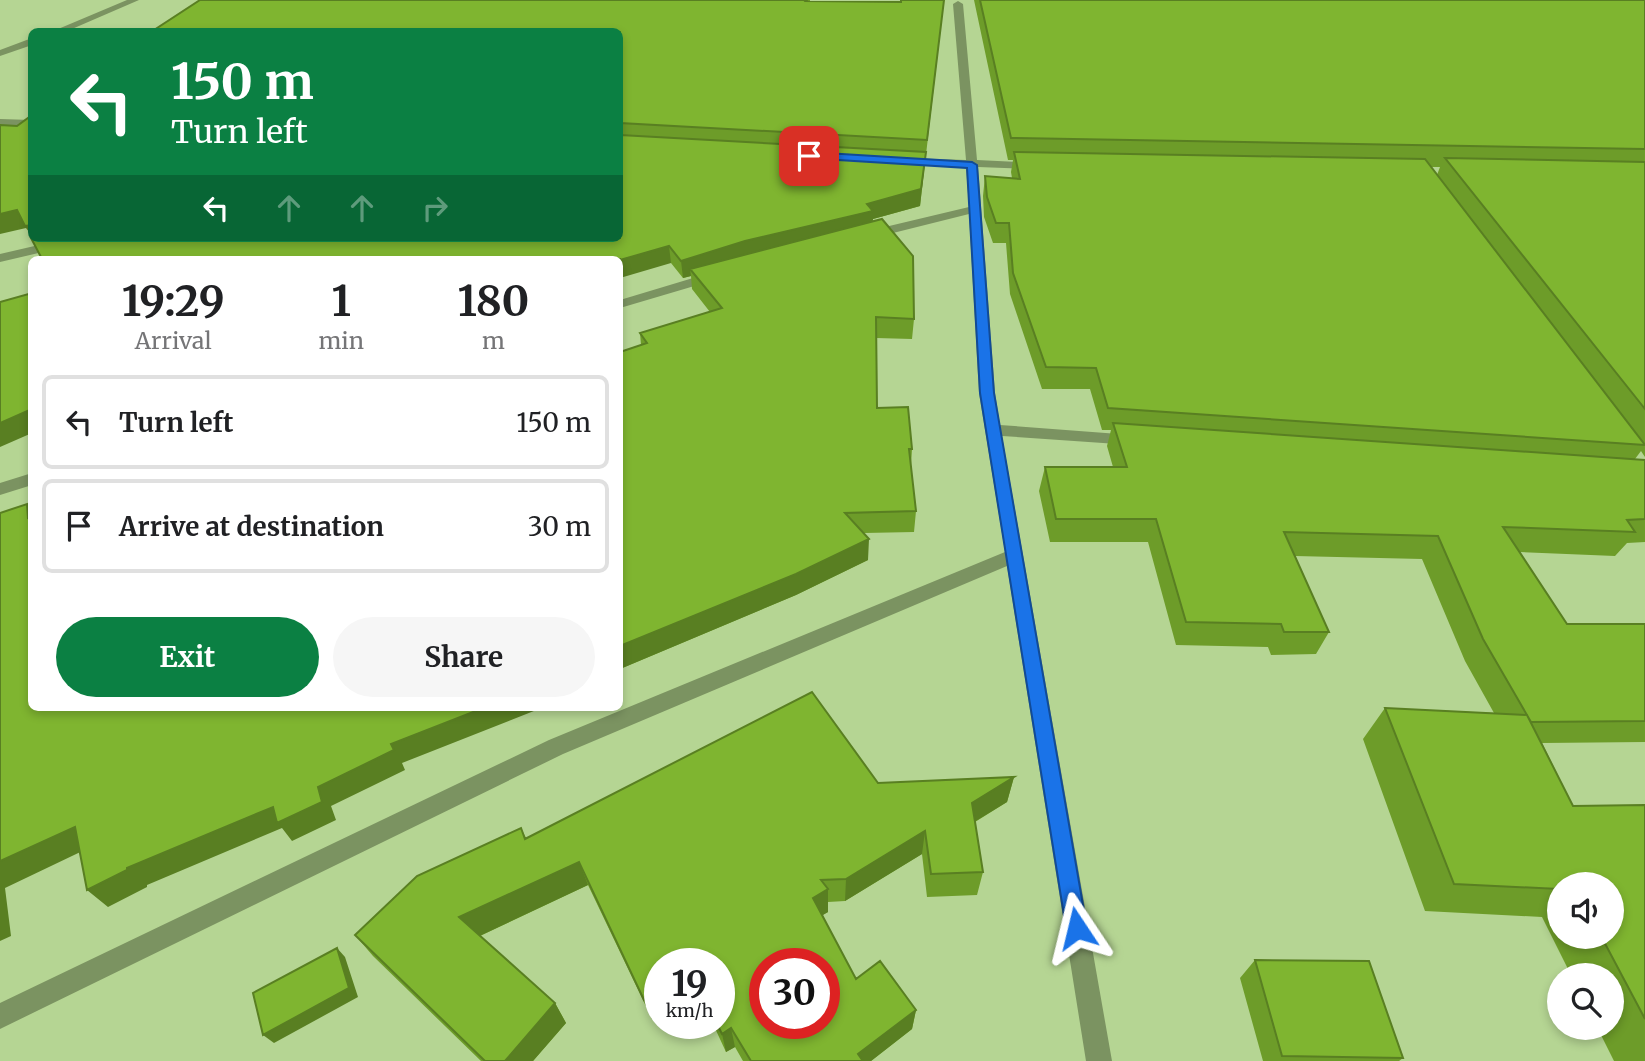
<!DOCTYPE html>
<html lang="en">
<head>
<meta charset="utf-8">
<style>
  :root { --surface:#fff; --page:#f6f6f6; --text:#202124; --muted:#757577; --line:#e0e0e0; --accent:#0b8043 }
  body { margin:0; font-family:Merriweather,serif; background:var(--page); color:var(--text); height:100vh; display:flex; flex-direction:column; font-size:26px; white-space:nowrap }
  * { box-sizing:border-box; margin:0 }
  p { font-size:23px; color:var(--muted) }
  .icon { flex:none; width:38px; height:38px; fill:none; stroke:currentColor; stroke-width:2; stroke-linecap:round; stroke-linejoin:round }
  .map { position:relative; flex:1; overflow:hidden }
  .sheet { position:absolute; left:28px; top:256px; width:595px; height:455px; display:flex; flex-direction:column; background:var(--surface); border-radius:10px; box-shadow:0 4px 10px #0003 }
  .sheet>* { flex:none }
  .top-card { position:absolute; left:28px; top:28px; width:595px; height:214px; border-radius:10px; box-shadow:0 4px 10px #0003; background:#0b8043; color:#fff; overflow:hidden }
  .fabs { position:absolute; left:1547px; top:872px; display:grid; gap:14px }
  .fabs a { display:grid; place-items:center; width:77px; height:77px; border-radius:50%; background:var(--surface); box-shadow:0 4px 10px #0003; font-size:35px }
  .speed { position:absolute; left:644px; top:948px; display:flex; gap:14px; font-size:35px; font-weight:700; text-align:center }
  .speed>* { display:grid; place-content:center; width:91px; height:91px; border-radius:50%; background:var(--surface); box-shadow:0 4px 10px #0003; line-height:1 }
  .speed small { font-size:18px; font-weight:400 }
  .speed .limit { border:10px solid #d22; background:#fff; color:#111 }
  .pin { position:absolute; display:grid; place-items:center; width:60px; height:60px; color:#fff; margin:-30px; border-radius:14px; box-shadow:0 4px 10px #0006 }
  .me { position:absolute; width:77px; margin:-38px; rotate:350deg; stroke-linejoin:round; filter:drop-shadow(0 0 5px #0008) }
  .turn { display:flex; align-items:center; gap:24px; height:147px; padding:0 28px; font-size:32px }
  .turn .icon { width:91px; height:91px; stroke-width:2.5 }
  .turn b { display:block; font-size:49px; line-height:60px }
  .lanes { display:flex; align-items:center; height:66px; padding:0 28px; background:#0003; justify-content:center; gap:35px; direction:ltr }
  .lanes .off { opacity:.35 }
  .eta { display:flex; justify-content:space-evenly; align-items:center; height:119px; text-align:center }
  .eta b { font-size:42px; font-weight:700; line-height:49px }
  .button { display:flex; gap:14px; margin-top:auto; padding:14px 28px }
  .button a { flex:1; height:80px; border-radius:42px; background:var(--accent); color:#fff; font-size:28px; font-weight:700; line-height:80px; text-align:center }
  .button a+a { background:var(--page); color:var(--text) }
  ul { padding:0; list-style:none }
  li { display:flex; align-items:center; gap:21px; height:94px; margin:0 14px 10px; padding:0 14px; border:4px solid var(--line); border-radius:10px }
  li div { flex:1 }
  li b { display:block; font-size:26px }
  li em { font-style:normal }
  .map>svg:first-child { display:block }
</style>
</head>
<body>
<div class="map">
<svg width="1645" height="1061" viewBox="0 0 1645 1061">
  <rect width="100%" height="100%" fill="#b5d593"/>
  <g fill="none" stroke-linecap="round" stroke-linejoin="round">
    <path fill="#7b9361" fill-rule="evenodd" d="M127,0h12l-74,32h-14z
      M958,1l5,3 14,156 58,3 6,3 -6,3 -57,-2 17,226 5,32 132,10 8,5 -8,5 -130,-9 110,625h-26l-79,-495 -444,188 -563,275v-26l549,-263 456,-188 -26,-159 -10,-179 -100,25 -6,-4 1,-3 105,-25 -3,-40 -63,-3 -6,-3 6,-3 63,2 -13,-156z
      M32,38v7l-32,11v-6z
      M0,119l32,1v6l-32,-1z
      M69,238h22l-1,3 -90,21v-8z
      M713,272l5,1v6l-98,29v-8z
      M32,473v12l-32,10v-12z"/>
  </g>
  <path fill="#6d9c29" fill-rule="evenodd" d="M200,0h610v1l91,1 43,-2 -24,206 -47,13 -1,2 42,98 -2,20 -36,-1 1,70 35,41 -1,16 5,46 -2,21 -50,1 4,27 -72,35 -176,74v-317l21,-7 -1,-12 70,-21 -18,-23 -1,-13 -8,2 -12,-15 -51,-25v-206z
    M974,0h671v457l-4,-6 -6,8 10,1v82l-18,1 -12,13 -95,-4 47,72h78v118l-103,1 31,63 72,-1v256h-31l-17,-34h15v-52h-41l-29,-58 -117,-6 -62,-172 22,-31 109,5 -29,-52 -43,-102 -127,-3 34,76 -13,22 -45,1 -3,-8 -92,-2 -28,-103h-98l-11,-51 6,-24h68l-6,-21 4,-16h-9l-12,-41h-48l-32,-95 -4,-51h-13l-9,-26 -1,-21 2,-20 27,2 -1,-6 2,-12h-5zM1431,167h9l-3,8zM1559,884h53v52h-53z
    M1014,777l-7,25 -32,20 8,50 -6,23 -50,2 -5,-43 -77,47 -17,1v10l-6,3 34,64 60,31 -4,19 -41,32h-128l-8,-14 -9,5 -13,-28h6v-60h-59l-8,55 -64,-134 -108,51 75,67 11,20 -33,38h-52l-108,-105 -18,-21 166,-107 5,10 352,-55z
    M1255,960l148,98 -4,3h-136l-23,-83z"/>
  <path fill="#597f22" d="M926,152l-6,54 -47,13 -1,9 -182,41 1,7 -8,2 -2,-17z
    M17,210l15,15v11l-6,-8 -26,6v-20z
    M669,246l2,17 -51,15v-18z
    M32,409v24l-32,14v-24z
    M27,504l5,5v13l-4,-4z
    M869,539l-1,21 -72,35 -176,74v-23z
    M486,707h58l-142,56 3,7 -74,36 5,14 -44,21 -10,-13 -135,57v2l-39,20 -21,-17 40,-22 191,-81 73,-43z
    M1014,777l-7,25 -41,25 6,-24z
    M75,827l20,18 -90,43 6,48 -11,5v-80z
    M925,831l-3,23 -77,47 1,-22z
    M579,862l9,23 -115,54 -14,-22z
    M828,889v23l-15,9v-23z
    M337,948l8,9 13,40 -84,46 -11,-8z
    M660,990v24l-8,5 -8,-19z
    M555,1003l11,20 -33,38h-28z
    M916,1010l-4,19 -41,32h-13v-7z
    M731,1028l4,19 -9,5 -4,-18z"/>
  <path fill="#7fb530" stroke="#597f22" stroke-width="2" fill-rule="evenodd" d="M200,0h607l-1,1 95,1v-2h43l-17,140 -307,-17v-91h-469z
    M980,0h665v149l-634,-11z
    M32,115v110l-7,1 -8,-16 -17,4v-89l17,1z
    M620,135l306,17 -5,37 -54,15 6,7 -128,30 -64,20 -12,-15 -49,14v-1h-578l-11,-21h589z
    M1014,152l411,7 220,286 -537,-37 -12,-40 -50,-1 -33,-94 -4,-50h-13l-9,-26 -2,-21 35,3z
    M1445,158l200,4v247z
    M882,219l31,37 1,63 -38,-2 1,91 31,-1 4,42h-3l7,62 -71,2 24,26 -73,35 -176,72v-294l27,-9 -7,-10 82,-25 -32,-39z
    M32,293v116l-32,14v-121z
    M1113,423l532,37v59l-18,1 8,12 -132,-5 64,97h78v97l-114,1 -48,-83 -45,-103 -154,-4 45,100h-45l-3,-8 -95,-2 -30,-103h-100l-11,-52h82z
    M27,504l1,14 4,-1v190h454l-95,37 3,6 -76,37 4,15 -45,21 -4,-16 -146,61v2l-40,20 -12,-63 -75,34v-348z
    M812,692l66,91 136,-6 -42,26 11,69 -52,2 -6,-43 -79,48 -25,1 7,9 -15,9 43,81 24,-18 36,49 -58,44 5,7h-112l-20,-33 -9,6 -5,-10h2v-60h-59v26l-16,10 -65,-138 -120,55 96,86 -50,58h-20l-130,-126 62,-59 104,-48 4,11zM765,964h59v60h-59z
    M1385,708l142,7 46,91 72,-1v214l-44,-83h11v-52h-53v5l-105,-5z
    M337,948l12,40 -86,47 -10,-42z
    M1255,960l114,1 34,97 -121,-2z"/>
  <path fill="#1a73e8" stroke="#114b97" stroke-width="2" d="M809,152l163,10 5,3 17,228 93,535 -3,8 -7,3 -8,-3 -3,-8 -86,-535 -13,-225 -161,-10 -2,-2z"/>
</svg>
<div class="fabs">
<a><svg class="icon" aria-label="sound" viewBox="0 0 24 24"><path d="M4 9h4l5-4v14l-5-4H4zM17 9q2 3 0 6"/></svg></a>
<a><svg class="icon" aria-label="search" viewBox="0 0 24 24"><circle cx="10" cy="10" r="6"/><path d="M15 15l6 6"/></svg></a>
</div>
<div class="speed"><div>19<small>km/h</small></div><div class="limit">30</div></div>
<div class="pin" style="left:809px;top:156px;background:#d93025"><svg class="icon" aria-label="arrive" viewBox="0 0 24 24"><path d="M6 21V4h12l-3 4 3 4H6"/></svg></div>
<svg class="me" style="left:1077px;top:928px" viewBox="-20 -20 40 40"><path d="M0-17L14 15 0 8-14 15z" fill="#1a73e8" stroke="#fff" stroke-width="4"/></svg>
<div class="top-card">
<div class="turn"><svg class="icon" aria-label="left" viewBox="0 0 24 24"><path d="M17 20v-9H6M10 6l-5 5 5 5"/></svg><div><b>150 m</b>Turn left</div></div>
<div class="lanes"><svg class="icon" aria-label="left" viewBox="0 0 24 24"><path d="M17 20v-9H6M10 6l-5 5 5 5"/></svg><svg class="icon off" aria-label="ahead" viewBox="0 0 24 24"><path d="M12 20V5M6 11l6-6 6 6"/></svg><svg class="icon off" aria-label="ahead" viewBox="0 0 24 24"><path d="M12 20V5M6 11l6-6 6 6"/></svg><svg class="icon off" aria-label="right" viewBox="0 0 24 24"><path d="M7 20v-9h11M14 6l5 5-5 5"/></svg></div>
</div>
<section class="sheet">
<div class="eta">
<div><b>19:29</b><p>Arrival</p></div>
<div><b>1</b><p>min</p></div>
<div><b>180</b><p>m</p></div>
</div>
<ul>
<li><svg class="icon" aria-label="left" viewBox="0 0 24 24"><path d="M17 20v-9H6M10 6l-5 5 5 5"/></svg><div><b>Turn left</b></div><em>150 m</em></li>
<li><svg class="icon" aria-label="arrive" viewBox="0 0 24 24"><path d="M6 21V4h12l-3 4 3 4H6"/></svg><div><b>Arrive at destination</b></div><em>30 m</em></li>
</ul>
<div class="button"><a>Exit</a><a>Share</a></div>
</section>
</div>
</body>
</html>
